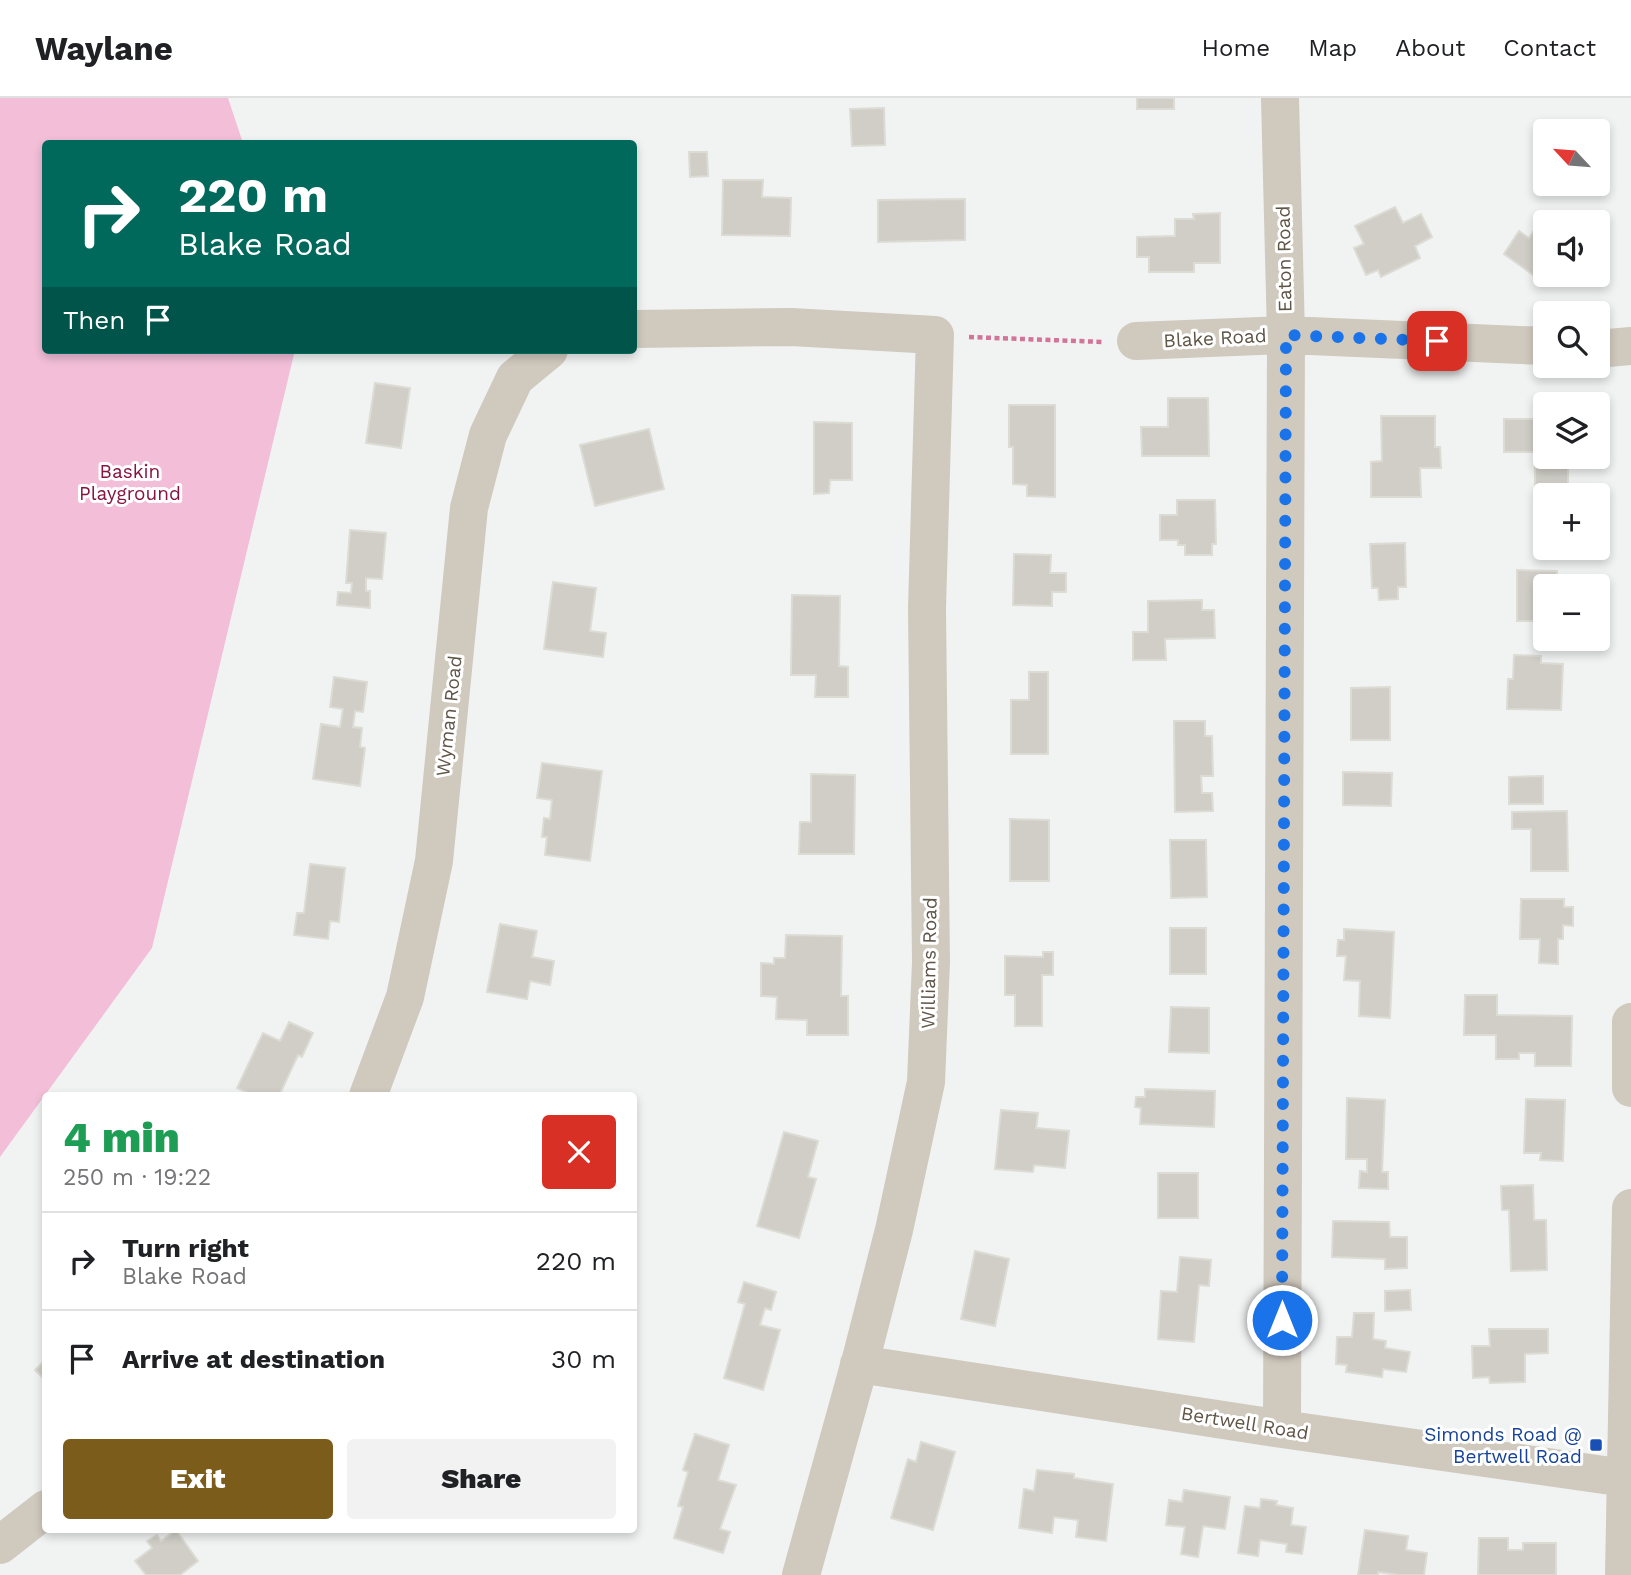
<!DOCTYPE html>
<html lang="en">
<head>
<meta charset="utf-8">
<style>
  :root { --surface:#fff; --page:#f2f2f2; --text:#202124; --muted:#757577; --line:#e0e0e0; --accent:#7c5c1b }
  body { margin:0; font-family:"Work Sans",sans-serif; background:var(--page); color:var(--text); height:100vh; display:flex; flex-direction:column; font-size:26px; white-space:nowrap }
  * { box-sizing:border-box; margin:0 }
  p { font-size:23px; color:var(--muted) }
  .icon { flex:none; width:38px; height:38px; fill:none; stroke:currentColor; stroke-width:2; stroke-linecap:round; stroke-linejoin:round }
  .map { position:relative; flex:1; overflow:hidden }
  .side { position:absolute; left:42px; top:994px; width:595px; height:441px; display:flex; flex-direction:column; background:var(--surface); border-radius:7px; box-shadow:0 4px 10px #0003 }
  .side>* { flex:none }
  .top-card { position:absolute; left:42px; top:42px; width:595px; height:214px; border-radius:7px; box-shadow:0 4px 10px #0003; background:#00695c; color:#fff; overflow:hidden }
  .needle { width:46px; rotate:296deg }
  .fabs { position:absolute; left:1533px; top:21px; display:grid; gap:14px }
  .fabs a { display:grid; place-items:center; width:77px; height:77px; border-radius:7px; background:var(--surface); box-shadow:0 4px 10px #0003; font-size:35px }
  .pin { position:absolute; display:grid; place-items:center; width:60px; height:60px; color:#fff; margin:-30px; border-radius:14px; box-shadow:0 4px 10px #0006 }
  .me { position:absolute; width:77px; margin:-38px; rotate:0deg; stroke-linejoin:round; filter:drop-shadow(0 0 5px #0008) }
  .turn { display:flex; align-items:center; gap:24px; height:147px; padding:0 21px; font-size:32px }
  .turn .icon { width:91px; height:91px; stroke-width:2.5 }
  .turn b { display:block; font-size:49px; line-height:60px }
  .then { display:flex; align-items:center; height:66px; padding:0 21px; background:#0003; gap:14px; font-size:26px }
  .round { display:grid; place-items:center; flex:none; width:74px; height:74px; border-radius:7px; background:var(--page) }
  .overview { display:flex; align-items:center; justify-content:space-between; height:119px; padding:0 21px }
  h1 { font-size:42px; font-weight:800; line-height:52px; color:#1e9e55 }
  .button { display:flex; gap:14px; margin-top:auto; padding:14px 21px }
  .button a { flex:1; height:80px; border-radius:7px; background:var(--accent); color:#fff; font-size:28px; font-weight:800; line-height:80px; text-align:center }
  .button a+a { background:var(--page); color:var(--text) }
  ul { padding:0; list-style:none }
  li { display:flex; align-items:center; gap:21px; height:98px; padding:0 21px; border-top:2px solid var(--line) }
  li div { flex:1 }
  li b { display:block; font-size:26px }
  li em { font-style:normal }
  header { display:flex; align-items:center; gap:42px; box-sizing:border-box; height:98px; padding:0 35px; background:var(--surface); border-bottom:2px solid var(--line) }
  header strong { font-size:33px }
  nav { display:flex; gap:38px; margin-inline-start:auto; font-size:24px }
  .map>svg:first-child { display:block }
</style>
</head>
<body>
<header>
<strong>Waylane</strong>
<nav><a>Home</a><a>Map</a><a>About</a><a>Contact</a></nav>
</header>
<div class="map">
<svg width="1631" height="1477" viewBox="0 0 1631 1477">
  <rect width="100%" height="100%" fill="#f1f3f3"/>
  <path fill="#f2bed8" d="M0,0h228l15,45 -197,1v206h249l-143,598 -152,209z"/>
  <path fill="#d0cec7" stroke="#dcdbd4" stroke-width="2" d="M1137,0h37v11h-37z
    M884,10l1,37 -33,1 -2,-37z
    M689,54h18l1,24 -18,1z
    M723,82h40l-1,17 29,1 -1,38 -68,-1z
    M965,101v41l-87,2v-42z
    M1395,109l8,16 18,-9 11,23 -17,9 5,12 -39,19 -3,-7 -12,5 -12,-27 10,-4 -9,-18z
    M1220,115v50h-26v9h-45v-15h-12v-20l38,-1v-17h19l-1,-5z
    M1539,125l6,4v48h9l-7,10 -43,-31 15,-23 10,7z
    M375,285l35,5 -9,60 -35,-5z
    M1168,300h40l1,58h-67l-1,-29h27z
    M1009,307h46v92l-28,-1v-11l-14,-1v-37h-4z
    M1381,318h54v31h5l1,21h-21l1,29h-50v-35l11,-1z
    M1504,321h41v38h23v31h-33v-36h-31z
    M814,324l38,1v57h-22l-1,13 -15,1z
    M649,331l15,60 -69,17 -15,-61z
    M1177,402h38l1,44h-4v11h-27v-10h-7v-5h-18v-25h17z
    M350,432l36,3 -4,46 -16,-1v13h4v17l-33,-3 1,-13 13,1 1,-10h-6z
    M1405,445l1,44h-8v12l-19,1 -1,-12h-6l-2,-44z
    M1014,456l37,1 -1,18h16v19h-14v14l-39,-1z
    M1517,472l40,1v15h-12v35h-28z
    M553,484l43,6 -6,43 16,2 -3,24 -59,-8z
    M792,497l48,1 -1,70 9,1v30h-33l1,-22h-25z
    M1202,502v10h12l1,28 -50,1 1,21h-33v-28h15v-31z
    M1514,557l27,1v7l22,1 -2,46 -54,-1 1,-30h5z
    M1029,574h19v82h-37v-54h18z
    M334,579l33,5 -4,30 -8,-1 -2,16 9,1 -2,19 5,1 -5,38 -47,-7 8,-55 19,3 3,-18 -13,-2z
    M1390,589v53h-39v-52z
    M1174,623h31v15h7l1,40h-12l1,17h10l1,18 -38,1z
    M542,665l60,8 -12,90 -45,-6 2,-18h-5l2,-19 6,1 2,-19 -15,-2z
    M1343,674l49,1 -1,33 -48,-1z
    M811,676l44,1 -1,79h-55l1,-32h11z
    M1543,678v28h-34v-27z
    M1567,713l1,60h-37v-42h-19v-17z
    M1010,721l39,1v61h-39z
    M1170,742h36l1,57 -36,1z
    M310,766l35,4 -6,54 -9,-1 -2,18 -34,-4 3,-22h7z
    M1521,801h43v8h9v19l-10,-1v14h-5v25l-19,-1 1,-24h-20z
    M500,826l37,7 -5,26 22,4 -4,24 -20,-4 -3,18 -40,-7z
    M1170,830h36v46h-36z
    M1344,831l50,3 -4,86 -31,-2 1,-35 -16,-1 2,-24h-9l1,-16h6z
    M786,837l56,1 -1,60h7v39h-41v-15l-31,-1 1,-22 -16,-1v-33l13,1v-6h11z
    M1043,854h10v23h-11v51h-27v-31h-10v-39l38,1z
    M1465,897h32v20l75,1 -1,50h-36v-13h-16v6h-23v-24h-32z
    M1171,909l38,1v45l-40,-1z
    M289,924l24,11 -11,24 -4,-2 -19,41h-25l-17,-8 26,-55 17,8z
    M1145,991l70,2 -1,36 -74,-3 1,-16 -6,-1 1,-10h9z
    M1347,1000l38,2 -3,72h6v17l-29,-1 1,-17 7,1v-13h-21z
    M1526,1001l39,1 -2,61 -23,-1 1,-7h-17z
    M1001,1012l37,3 -2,15 33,3 -4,37 -31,-3 -1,7 -38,-3z
    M784,1034l34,9 -10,36 8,2 -17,59 -42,-12z
    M1158,1075h40v45h-40z
    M1533,1087l1,35h12l1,50 -36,1 -2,-61h-7l-1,-24z
    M1333,1123l56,1 1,15h17v31l-22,1v-10l-53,-2z
    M975,1153l34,8 -14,67 -34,-7z
    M1180,1159l31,3 -2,26 -10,-1 -5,57 -36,-3 3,-48 16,1z
    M744,1184l32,10 -5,18 -6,-2 -5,17 20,5 -17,60 -39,-12 21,-74 -7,-2z
    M1410,1192l1,20 -26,1v-20z
    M1354,1215h20l-1,26 13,2 -1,7 25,4 -4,20 -23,-3 -1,8 -36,-5 1,-7 -11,-1 1,-27h15z
    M1489,1231h59v24l-23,1v28l-35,1 -1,-6 -16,1 -1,-32h18z
    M46,1261v22l-11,-11z
    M695,1336l34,11 -11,35 18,5 -16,44 10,3 -7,21 -49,-15 9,-31 -5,-1 10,-34 -5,-2z
    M921,1344l34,10 -22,78 -42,-12 17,-59 8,3z
    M1037,1372l37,4v4l39,6 -7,57 -30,-4 2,-17 -24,-3 -2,16 -33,-5 5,-39 10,2z
    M1184,1392l46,7 -5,32 -22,-3 -5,31 -17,-3 4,-27 -19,-2 3,-25 13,2z
    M1261,1401l16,2 -1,4 17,3 -2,17 15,2 -4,27 -16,-2 1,-8 -27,-4 -2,16 -20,-3 7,-47 15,2z
    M176,1432l22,31 -18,14h-34l-11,-14 17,-13 -5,-7 10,-6 4,6z
    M1365,1432l43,6 -2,14 21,3 -3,22h-25l-21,-3v3h-20z
    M1479,1440h29v12h15v-7h33v32h-78z"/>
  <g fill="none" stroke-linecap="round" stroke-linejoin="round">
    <path stroke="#d27498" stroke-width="4.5" stroke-dasharray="5 3.5" stroke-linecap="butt" d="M969,239l135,5"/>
    <path stroke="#d0c9be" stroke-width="38" d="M1280,0l6,237 -4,1094
      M634,231l157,-2 144,8 -8,273 4,354 -5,120 -32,148 -32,125 -61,220
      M1136,243l150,-6 259,11
      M1598,251l33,-3
      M1631,924v66
      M368,998l37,-99 29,-136 35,-353 19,-73 27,-57 34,-28
      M859,1266l423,65 343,49 6,-2
      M0,1447l46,-36
      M1624,1477l7,-367"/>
  </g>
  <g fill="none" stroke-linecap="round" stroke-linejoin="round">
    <path stroke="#1a73e8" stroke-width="12" stroke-dasharray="0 21.6" d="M1282,1222l4,-985 151,6"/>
  </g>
  <rect fill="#1a4fb4" stroke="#fff" stroke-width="2.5" x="1589" y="1340" width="14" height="14" rx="3.5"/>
  <g text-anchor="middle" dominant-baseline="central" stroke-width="6" stroke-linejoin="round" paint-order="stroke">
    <g font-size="19" fill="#5f5547" stroke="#fff">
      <text transform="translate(1284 161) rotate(-91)">Eaton Road</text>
      <text transform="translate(1215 240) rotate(-3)">Blake Road</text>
      <text transform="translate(449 618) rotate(-84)">Wyman Road</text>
      <text transform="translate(929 865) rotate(-89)">Williams Road</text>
      <text transform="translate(1245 1325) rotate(9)">Bertwell Road</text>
    </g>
    <g font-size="19" fill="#861340" stroke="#fff">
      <text x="130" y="373">Baskin<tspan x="130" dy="22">Playground</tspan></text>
    </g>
    <g font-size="19" fill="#164399" stroke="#fff" text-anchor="end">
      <text x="1582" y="1336">Simonds Road @<tspan x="1582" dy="22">Bertwell Road</tspan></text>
    </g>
  </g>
</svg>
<div class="fabs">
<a><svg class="needle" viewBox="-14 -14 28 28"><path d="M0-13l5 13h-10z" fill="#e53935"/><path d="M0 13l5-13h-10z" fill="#757577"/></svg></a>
<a><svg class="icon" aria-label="sound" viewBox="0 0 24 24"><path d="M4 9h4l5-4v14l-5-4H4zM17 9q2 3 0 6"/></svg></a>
<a><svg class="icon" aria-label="search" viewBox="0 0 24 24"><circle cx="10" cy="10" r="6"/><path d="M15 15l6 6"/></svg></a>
<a><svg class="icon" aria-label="layers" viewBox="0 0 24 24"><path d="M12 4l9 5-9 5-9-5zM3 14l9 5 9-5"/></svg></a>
<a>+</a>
<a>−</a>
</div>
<div class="pin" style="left:1437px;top:243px;background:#d93025"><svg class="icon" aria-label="arrive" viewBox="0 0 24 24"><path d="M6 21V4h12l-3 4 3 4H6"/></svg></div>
<svg class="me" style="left:1282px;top:1222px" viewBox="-20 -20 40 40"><circle r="17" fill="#1a73e8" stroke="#fff" stroke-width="3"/><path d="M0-11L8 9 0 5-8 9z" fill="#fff"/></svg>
<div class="top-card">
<div class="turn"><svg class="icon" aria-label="right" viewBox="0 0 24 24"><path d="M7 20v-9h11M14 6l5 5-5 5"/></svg><div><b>220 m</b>Blake Road</div></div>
<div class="then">Then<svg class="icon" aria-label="arrive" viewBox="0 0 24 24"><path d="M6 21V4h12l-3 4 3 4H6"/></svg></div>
</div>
<section class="side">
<div class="overview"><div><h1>4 min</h1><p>250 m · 19:22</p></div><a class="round" style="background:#d93025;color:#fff"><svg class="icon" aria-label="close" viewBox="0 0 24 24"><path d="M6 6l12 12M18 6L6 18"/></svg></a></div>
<ul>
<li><svg class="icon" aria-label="right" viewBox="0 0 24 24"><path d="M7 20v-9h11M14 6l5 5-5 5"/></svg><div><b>Turn right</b><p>Blake Road</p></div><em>220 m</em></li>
<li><svg class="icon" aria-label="arrive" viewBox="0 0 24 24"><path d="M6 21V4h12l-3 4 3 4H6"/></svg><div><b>Arrive at destination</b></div><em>30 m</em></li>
</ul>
<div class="button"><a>Exit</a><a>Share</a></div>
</section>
</div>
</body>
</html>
